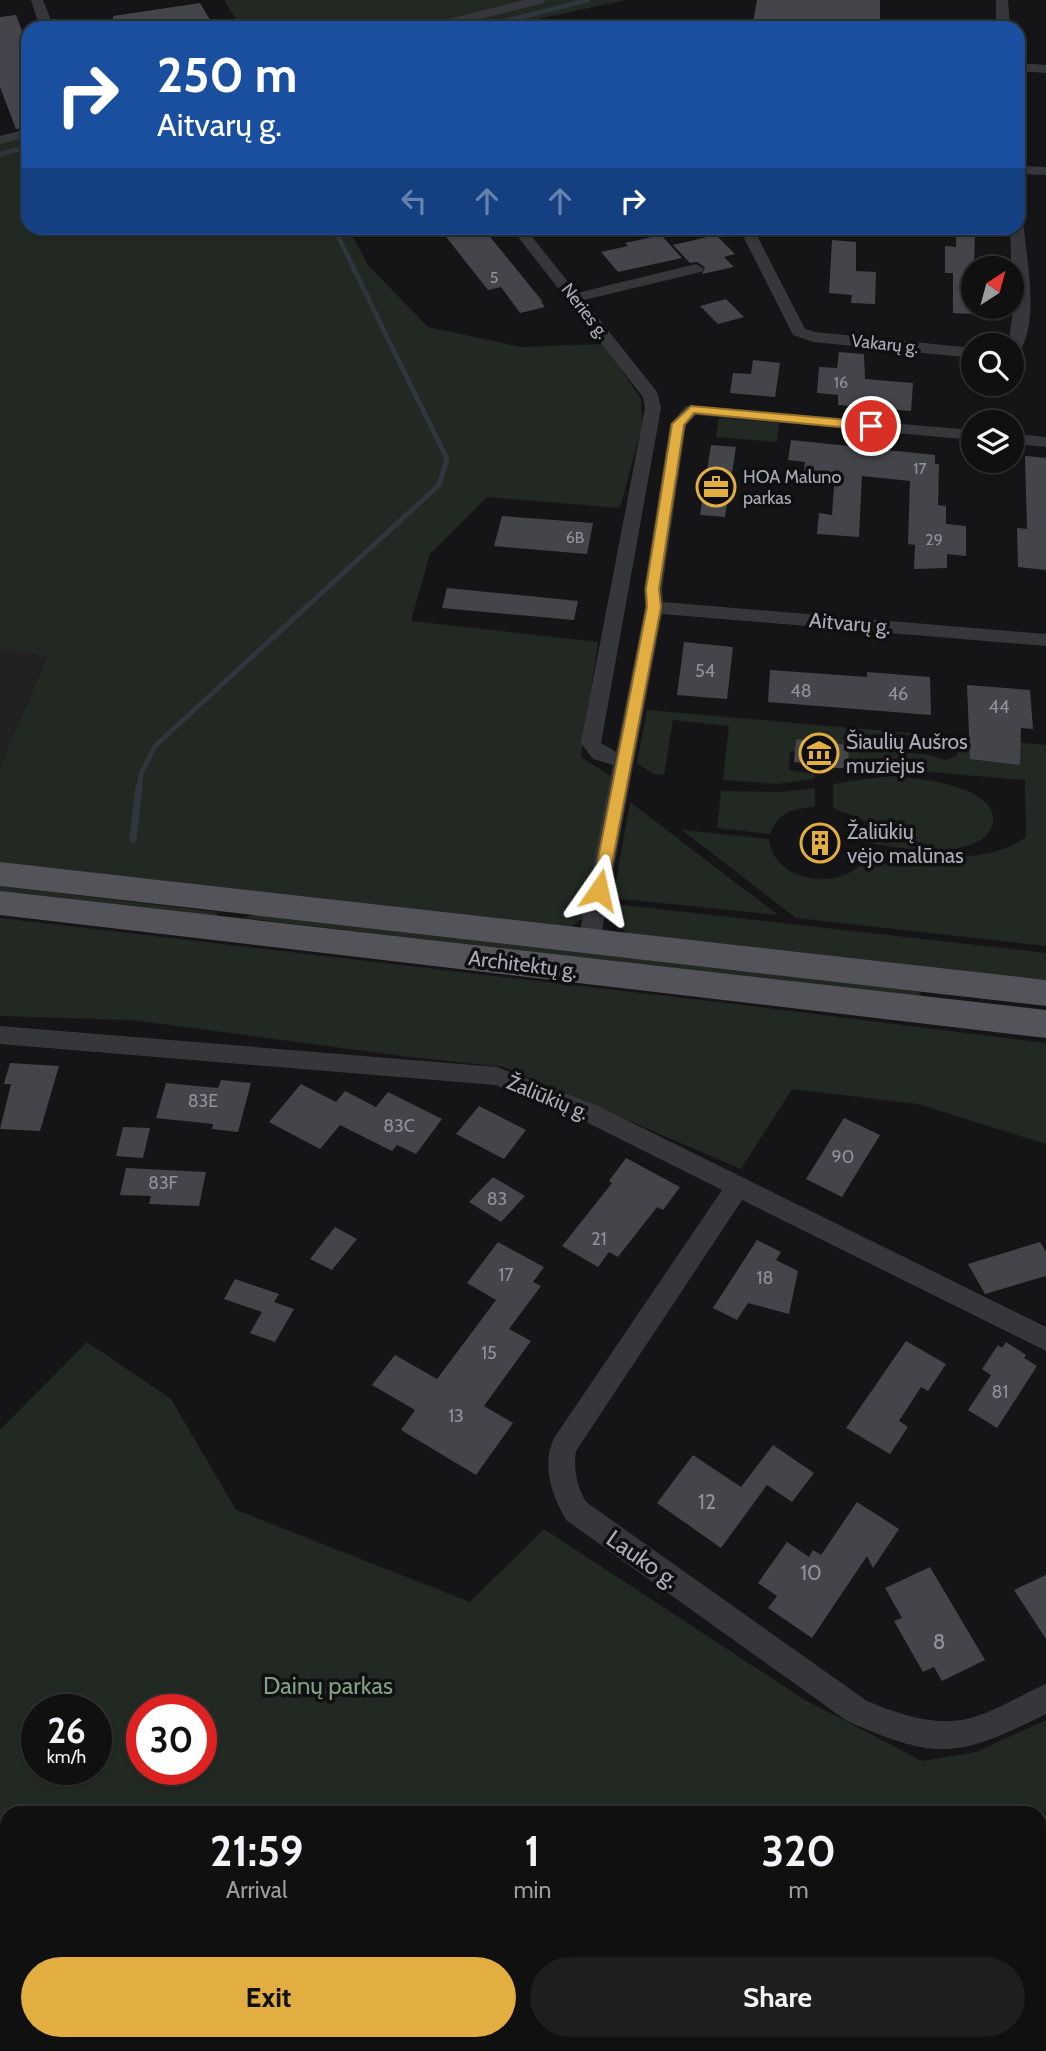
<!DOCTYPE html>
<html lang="en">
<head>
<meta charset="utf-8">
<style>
  :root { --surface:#101011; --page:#1e1e1f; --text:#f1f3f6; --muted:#9c9d9f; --line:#303031; --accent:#e2ae42 }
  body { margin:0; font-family:Cabin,sans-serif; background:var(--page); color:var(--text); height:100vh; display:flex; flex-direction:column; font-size:26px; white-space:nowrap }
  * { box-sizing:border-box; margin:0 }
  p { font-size:23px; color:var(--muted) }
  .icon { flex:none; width:38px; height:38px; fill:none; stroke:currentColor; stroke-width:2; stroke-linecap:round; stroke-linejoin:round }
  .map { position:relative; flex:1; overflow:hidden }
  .panel { position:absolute; left:0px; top:1806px; width:1046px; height:245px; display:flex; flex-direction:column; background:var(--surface); border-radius:21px 21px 0 0; box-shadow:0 2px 5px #0004,0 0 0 2px var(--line) }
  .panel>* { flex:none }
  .hud { position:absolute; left:21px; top:21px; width:1004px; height:214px; border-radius:21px; box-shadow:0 2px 5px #0004,0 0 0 2px var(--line); background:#1a4fa0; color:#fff; overflow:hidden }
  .needle { width:46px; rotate:36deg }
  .buttons { position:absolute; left:961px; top:256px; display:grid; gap:14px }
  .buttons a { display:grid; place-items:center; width:63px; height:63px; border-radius:50%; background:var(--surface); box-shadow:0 2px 5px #0004,0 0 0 2px var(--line); font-size:35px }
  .speed { position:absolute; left:21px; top:1694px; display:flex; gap:14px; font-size:35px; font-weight:700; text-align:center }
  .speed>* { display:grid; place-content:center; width:91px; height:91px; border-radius:50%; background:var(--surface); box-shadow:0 2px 5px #0004,0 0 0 2px var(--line); line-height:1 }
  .speed small { font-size:18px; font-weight:400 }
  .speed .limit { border:10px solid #d22; background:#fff; color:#111 }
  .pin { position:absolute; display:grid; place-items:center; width:60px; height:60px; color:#fff; margin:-30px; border:4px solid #fff; border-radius:50%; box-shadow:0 2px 7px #0007 }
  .me { position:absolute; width:77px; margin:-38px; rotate:11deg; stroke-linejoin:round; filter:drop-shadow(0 0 5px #0008) }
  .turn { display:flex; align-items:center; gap:24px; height:147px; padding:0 21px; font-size:32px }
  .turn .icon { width:91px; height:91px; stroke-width:2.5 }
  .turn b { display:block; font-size:49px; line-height:60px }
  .lanes { display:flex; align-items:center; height:66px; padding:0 21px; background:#0003; justify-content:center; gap:35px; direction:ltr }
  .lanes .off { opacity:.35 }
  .eta { display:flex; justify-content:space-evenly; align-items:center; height:119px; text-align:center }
  .eta b { font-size:42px; font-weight:700; line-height:49px }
  .action { display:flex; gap:14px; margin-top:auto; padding:14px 21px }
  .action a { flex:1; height:80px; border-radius:42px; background:var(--accent); color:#111; font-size:28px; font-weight:700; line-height:80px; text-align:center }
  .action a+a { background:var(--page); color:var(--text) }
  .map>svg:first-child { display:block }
</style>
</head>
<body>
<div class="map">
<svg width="1046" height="2051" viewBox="0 0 1046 2051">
  <rect width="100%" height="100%" fill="#151517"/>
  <path fill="#212123" d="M0,649l47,6 -47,112z"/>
  <path fill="#222922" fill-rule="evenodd" d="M224,0h402l-129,28h-256z
    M28,136v92h320l20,37 60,62 93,20 83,-3 37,55 1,27 -22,82 -133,-11 -57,57 -19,67 187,21 -17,115 30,19 -26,141 -16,11 -569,-66v-95l47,-111 -47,-7v-506z
    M719,418l60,5 -2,19 -61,-5z
    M647,710l399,35v201l-250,-28 -114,-88 87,9c4,47 85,56 101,10 50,5 114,19 156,-12l-1,-57 -177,-15 1,-20 -53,-6 -1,12 -5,1 -1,18 26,4 -1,5 -37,5 -54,-4 6,-54 -56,-6 -9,55 -11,-1 -16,-11zM882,733l77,7 -2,16 -12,4 -19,-6 -36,-2 -6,-6z
    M888,776c24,1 110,9 105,46 -1,11 -11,18 -21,22 -30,12 -71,4 -102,-1v-9l-5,-13 -32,-13v-24z
    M815,788v18c-22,4 -36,5 -45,28l-53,-6 4,-37 59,1z
    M630,802l148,113 -165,-17z
    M0,886l216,26 3,5 -219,-24z
    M615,904l431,49v27l-417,-46 -18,-14z
    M251,915l666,76 4,3 -1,3 -676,-79z
    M0,918l735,86 311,39v101l-128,-40 -126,-15 -51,80 -237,-102 -95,-10 -277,-37 -132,-4z
    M87,1342l84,57 65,111 234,92 74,-73 261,171 117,61 54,-9 70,-32v331h-1046v-621zM37,1710h59v59h-59zM142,1710h59v59h-59zM7,1813h1033v231h-1033z"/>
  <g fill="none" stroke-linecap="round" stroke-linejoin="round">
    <path stroke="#2f373e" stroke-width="4.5" d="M478,28l110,-28
      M0,154l28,-7
      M334,228l59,121"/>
    <path stroke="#2f373e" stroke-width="5" d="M139,789l2,-15 14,-28 284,-261 8,-26 -55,-112"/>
    <path stroke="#2f373e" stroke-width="7" d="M133,839l6,-52"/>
  </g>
  <path fill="#44454a" d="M757,0h123v28h-128z
    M200,3l15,25h-101l-1,-12z
    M16,15l12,32v80l-12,2 -16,-42v-70z
    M439,228h44l60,74h-2l4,5 -25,6 -19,-26 -13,3z
    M956,228h19l-2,86 -20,-1v-40h-8v-27l11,1z
    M661,235l21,23 -64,14 -17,-20 27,-6 -3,-3z
    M716,235l19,19 -11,3 10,10 -32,7 3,-7 -8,-5 -7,1 -17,-18z
    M832,240l24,2v29l20,1 -1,32 -24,-1 1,-8 -23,-2z
    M726,299l18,18 -26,7 -18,-18z
    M839,352l25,2 1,25 48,4 -2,28 -73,-6v-10l-21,-2 2,-26 18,1z
    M753,360l27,3 -5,34 -45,-4 3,-20 18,1z
    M791,440l144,15v9h4l-1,41 8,1v18l20,2v30l-19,-2v14l-33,1 1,-24 -7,-1 2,-63 -48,-5 -3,61 -42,-3 2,-21 13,2 3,-41 -31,-3 1,-9 -17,-2z
    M711,445l25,2 -11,70 -25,-2z
    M1025,456l21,2v112l-28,-3 -1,-39 10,1z
    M502,516l91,7 -6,31 -93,-8z
    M447,588l72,7 59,6 -4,19 -132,-12z
    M684,642l49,5 -6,52 -50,-4z
    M770,670l97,7v-5l63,5 1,38 -163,-13z
    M967,685l63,5 3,39 -12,-1 -1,37 -50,-6z
    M796,739l53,6 -1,23h-34l1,-4 -21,-2z
    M815,831l15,3 10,13 -17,7 -14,-5 -9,-10z
    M10,1063l49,3 -19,65 -40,-2 11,-45h-7z
    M221,1080l30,3 -13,49 -26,-3 1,-5 -57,-6 10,-35 52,5z
    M301,1084l35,18 9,-11 31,16 12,-15 54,27 -26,35 -19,-9 -5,6 -52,-26 -20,24 -51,-27z
    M479,1106l47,24 -22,29 -48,-25z
    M844,1118l36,17 -38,62 -36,-18z
    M123,1127l27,1 -7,30 -27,-2z
    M626,1158l54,29 -17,23 -6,-3 -39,50 -9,-5 -11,15 -36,-21 50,-63 -3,-2z
    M126,1168l80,4 -7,34 -50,-2 2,-8 -31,-1z
    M493,1177l32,19 -24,26 -32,-20z
    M335,1227l22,12 -25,31 -22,-11z
    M757,1240l24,12 -5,8 22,11 -9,43 -41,-11 -11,17 -24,-12z
    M498,1242l46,25 -11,15 8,4 -32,43 22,12 -47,65 29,17 -37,52 -75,-45 14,-20 -43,-25 23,-30 42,24 59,-79 -29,-17z
    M1040,1242l6,10v24l-61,18 -17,-30z
    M235,1279l44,15 -5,8 20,7 -19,33 -25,-9 12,-21 -38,-13z
    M906,1341l40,23 -18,27 -7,-4 -22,34 9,6 -18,27 -44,-26z
    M1006,1342l20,13 -2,3 13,8 -40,62 -29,-18 23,-35 -9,-6 16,-24 4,3z
    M773,1445l41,28 -22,29 -25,-17 -46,63 -64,-45 36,-48 48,32z
    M857,1502l42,27 -26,39 -6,-12 -55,82 -44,-30 9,-12 -19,-13 29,-41 22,15 4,-7 8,5z
    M930,1567l55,93 -43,21 -8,-14 -11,5 -29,-51 8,-3 -17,-30z
    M1046,1575v64l-32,-49z"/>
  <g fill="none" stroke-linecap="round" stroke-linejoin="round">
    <path fill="#36373b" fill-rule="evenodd" d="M31,0h12l11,28h-14z
      M524,0h21l-1,3 -99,25h-22l2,-3z
      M996,0h12l2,28h-14z
      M1018,63l28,2v8l-28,-2z
      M28,129v8l-28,7v-8z
      M1018,166l28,1v8l-28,-1z
      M1018,224l6,4c3,39 16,93 -6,127l-6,2v-12h-4l5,-33 -3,-84h8z
      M511,228h14l52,65 119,-29 8,5 -3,3 -117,28 73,92 4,16 -60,335 15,9 29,-145 -1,-18 26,-165 16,-18 287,24v10l-277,-25 -10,10 -24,164 1,13 383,32v12l-384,-32 -62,327 -3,6 -8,2 -8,-2 -3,-6 35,-176 -20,-6 -12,-16 64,-335 -2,-11z
      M739,228h14l52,101 10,3 158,16v10l-160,-16 -20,-7z
      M1012,434l34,3v10l-34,-3z
      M0,1026l497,41 101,39 448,221v24l-304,-151 -166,251c-3,18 1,35 10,51l281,199c34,14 74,28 110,15 24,-8 46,-22 69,-32v30c-88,44 -108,47 -199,7l-281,-201c-14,-25 -25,-54 -12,-82l168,-248 -140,-70 -87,-35 -495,-41z"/>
    <path fill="#53545a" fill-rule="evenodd" d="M0,862l1046,118v26l-1046,-120z
      M0,891l1046,119v28l-1046,-123z"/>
  </g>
  <path fill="#e2ae42" stroke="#93712b" stroke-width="2" d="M691,406l180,16 6,4 -6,4 -177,-17 -10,12 -25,164 2,18 -54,283 -8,5 -7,-5 55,-283 -1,-18 26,-165z"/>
  <defs>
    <symbol id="office-ring" viewBox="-11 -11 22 22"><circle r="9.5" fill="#101012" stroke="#e2ae42" stroke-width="1.5"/><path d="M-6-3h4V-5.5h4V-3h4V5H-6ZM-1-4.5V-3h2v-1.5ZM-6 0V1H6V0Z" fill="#e2ae42"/></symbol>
    <symbol id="museum-ring" viewBox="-11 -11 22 22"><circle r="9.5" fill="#101012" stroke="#e2ae42" stroke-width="1.5"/><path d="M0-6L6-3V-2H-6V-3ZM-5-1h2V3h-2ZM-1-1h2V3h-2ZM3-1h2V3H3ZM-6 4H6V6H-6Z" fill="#e2ae42"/></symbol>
    <symbol id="building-ring" viewBox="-11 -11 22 22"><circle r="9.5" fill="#101012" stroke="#e2ae42" stroke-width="1.5"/><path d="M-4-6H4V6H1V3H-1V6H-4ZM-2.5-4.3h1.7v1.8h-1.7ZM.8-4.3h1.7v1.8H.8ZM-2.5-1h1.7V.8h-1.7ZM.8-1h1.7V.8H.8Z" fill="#e2ae42"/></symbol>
  </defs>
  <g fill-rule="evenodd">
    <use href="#office-ring" x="694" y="465" width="44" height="44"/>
    <use href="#museum-ring" x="797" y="731" width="44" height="44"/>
    <use href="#building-ring" x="798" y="821" width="44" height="44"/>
  </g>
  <g text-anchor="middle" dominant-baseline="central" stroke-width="7" stroke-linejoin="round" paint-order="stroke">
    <g font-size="16" fill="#8f929b">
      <text x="494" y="277">5</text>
      <text x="841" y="382">16</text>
      <text x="920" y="468">17</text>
      <text x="575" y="537">6B</text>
      <text x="934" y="539">29</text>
    </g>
    <g font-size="18" fill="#a8acb6" stroke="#101012">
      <text transform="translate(585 311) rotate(52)">Neries g.</text>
      <text transform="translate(885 344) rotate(6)">Vakarų g.</text>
    </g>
    <g font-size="18" fill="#a8acb6" stroke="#101012" text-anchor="start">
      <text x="743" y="477">HOA Maluno<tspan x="743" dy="21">parkas</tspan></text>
    </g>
    <g font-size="18" fill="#8f929b">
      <text x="705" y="671">54</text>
      <text x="801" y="691">48</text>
      <text x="898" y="694">46</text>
      <text x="999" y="707">44</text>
      <text x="203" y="1101">83E</text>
      <text x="399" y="1126">83C</text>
      <text x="843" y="1157">90</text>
      <text x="163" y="1183">83F</text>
      <text x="497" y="1199">83</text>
      <text x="599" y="1239">21</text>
      <text x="506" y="1275">17</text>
      <text x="765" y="1278">18</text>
      <text x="489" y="1353">15</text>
      <text x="1000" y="1392">81</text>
      <text x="456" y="1416">13</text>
    </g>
    <g font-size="21" fill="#a8acb6" stroke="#101012">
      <text transform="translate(850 623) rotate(5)">Aitvarų g.</text>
      <text transform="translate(523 964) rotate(7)">Architektų g.</text>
      <text transform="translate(548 1097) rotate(22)">Žaliūkių g.</text>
    </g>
    <g font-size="21" fill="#a8acb6" stroke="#101012" text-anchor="start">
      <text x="846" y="741">Šiaulių Aušros<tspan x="846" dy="24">muziejus</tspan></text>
      <text x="847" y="831">Žaliūkių<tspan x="847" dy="24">vėjo malūnas</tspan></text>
    </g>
    <g font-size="21" fill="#8f929b">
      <text x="707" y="1501">12</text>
      <text x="811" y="1572">10</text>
      <text x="939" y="1641">8</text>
    </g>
    <g font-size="24" fill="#a8acb6" stroke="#101012">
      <text transform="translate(643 1559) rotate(35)">Lauko g.</text>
    </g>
    <g font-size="24" fill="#819f83" stroke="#101012">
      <text x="328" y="1685">Dainų parkas</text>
    </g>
  </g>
</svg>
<div class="buttons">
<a><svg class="needle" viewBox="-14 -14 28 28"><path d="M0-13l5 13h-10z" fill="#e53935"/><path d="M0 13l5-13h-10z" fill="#9c9d9f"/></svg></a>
<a><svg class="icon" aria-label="search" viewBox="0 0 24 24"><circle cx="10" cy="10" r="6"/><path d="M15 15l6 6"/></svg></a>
<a><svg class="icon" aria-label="layers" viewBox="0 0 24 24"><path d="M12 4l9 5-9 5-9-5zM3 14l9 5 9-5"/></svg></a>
</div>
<div class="speed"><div>26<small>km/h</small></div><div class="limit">30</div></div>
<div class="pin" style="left:871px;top:426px;background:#d93025"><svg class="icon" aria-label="arrive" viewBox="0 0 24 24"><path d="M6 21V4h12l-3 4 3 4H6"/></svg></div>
<svg class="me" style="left:599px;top:890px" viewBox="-20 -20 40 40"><path d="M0-17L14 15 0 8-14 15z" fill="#e2ae42" stroke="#fff" stroke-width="4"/></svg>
<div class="hud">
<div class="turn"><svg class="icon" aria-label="right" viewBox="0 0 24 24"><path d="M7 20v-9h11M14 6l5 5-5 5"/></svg><div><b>250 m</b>Aitvarų g.</div></div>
<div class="lanes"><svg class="icon off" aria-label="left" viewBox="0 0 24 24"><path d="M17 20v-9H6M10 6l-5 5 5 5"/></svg><svg class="icon off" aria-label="ahead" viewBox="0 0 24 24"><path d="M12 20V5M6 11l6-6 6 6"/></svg><svg class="icon off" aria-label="ahead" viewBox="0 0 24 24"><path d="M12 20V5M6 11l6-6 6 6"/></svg><svg class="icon" aria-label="right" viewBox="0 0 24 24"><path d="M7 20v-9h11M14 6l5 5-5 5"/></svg></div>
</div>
<section class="panel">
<div class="eta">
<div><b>21:59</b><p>Arrival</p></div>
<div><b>1</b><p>min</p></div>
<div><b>320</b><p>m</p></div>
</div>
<div class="action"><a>Exit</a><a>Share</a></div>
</section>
</div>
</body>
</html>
